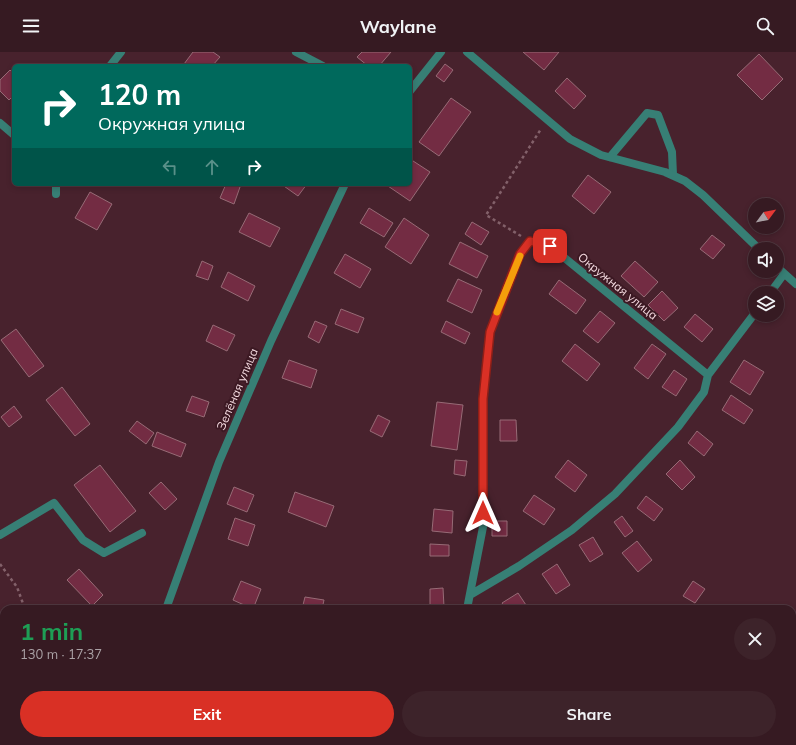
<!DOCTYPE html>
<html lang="en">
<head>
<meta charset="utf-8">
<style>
  :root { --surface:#361a22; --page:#3d232a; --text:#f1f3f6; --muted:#aaa1a5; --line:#503840; --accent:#d93025 }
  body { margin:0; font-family:Mulish,sans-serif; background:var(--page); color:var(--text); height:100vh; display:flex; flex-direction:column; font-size:15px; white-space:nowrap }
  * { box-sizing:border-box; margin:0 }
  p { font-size:13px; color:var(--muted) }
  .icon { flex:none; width:22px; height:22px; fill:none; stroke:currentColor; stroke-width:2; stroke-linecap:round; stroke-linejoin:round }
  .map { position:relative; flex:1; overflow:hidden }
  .drawer { position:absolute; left:0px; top:553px; width:796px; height:140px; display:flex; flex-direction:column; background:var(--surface); border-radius:12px 12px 0 0; box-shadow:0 2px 6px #0003,0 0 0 1px var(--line) }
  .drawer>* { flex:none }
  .guide { position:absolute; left:12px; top:12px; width:400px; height:122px; border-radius:6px; box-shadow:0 2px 6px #0003,0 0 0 1px var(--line); background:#00695c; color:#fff; overflow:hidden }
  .needle { width:26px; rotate:58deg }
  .fabs { position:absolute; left:748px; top:146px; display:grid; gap:8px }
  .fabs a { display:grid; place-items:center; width:36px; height:36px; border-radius:50%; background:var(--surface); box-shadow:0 2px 6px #0003,0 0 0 1px var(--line); font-size:20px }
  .pin { position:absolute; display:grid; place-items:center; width:34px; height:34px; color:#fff; margin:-17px; border-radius:8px; box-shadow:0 2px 6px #0006 }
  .me { position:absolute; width:44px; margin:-22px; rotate:0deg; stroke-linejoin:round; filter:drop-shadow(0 0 3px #0008) }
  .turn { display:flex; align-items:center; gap:14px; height:84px; padding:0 20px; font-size:18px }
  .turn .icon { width:52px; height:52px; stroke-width:2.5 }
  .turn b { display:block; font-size:28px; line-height:34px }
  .lanes { display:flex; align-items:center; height:38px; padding:0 20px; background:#0003; justify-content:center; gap:20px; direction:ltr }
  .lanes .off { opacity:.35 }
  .round { display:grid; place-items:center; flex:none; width:42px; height:42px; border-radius:21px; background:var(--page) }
  .overview { display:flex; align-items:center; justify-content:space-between; height:68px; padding:0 20px }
  h1 { font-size:24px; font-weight:700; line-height:30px; color:#1e9e55 }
  .primary-button { display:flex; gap:8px; margin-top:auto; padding:8px 20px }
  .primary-button a { flex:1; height:46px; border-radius:24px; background:var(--accent); color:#fff; font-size:16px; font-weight:700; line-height:46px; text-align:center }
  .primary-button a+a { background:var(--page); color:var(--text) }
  header { display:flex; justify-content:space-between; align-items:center; height:52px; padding:0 20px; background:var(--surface); font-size:18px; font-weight:700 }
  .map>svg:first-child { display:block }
</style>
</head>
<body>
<header><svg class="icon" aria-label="menu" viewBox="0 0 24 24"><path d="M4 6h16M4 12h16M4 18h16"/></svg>Waylane<svg class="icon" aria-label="search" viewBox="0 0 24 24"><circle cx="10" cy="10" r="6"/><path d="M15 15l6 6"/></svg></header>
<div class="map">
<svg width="796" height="693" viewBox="0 0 796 693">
  <rect width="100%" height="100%" fill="#48222d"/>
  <path fill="#732c43" stroke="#976b76" d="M193,0h20l7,5 -8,9h-25l-3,-2z
    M362,0h29l-12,14h-11l-11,-9z
    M523,0h36l-15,18z
    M759,2l24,25 -21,21 -25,-25z
    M445,12l8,6 -9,12 -8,-6z
    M10,18l4,4v21l-5,5 -9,-9v-11z
    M567,26l19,18 -12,13 -19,-18z
    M451,46l20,14 -32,44 -20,-14z
    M410,107l20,13 -20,29 -25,-17h25z
    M588,123l23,17 -17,22 -22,-18z
    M226,132h8l6,3 -6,17 -14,-6z
    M281,132h26l-9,12z
    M90,140l22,12 -15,26 -22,-12z
    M369,156l24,15 -9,14 -24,-14z
    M249,161l31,15 -10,19 -31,-15z
    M404,166l25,17 -18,29 -26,-17z
    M472,170l17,10 -8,13 -16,-11z
    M712,183l13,10 -12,14 -13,-10z
    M460,190l28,14 -11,22 -28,-14z
    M345,202l26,15 -11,19 -26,-15z
    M202,209l11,5 -5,14 -12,-4z
    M635,209l23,21 -14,15 -23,-21z
    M228,220l27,14 -7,15 -27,-14z
    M458,227l24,11 -10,23 -25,-12z
    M559,228l27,20 -10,14 -27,-20z
    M662,239l16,17 -14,13 -16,-16z
    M341,257l23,9 -6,15 -23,-9z
    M600,259l15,12 -17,20 -15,-12z
    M695,262l18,15 -11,13 -18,-15z
    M315,269l12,5 -8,17 -11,-6z
    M446,269l24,12 -5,11 -24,-12z
    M213,273l22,10 -8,16 -21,-10z
    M16,277l28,37 -15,11 -28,-37z
    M575,292l25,20 -13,17 -25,-20z
    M652,292l14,10 -18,25 -14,-11z
    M289,308l28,10 -6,18 -29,-10z
    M744,308l20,12 -14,23 -20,-13z
    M674,318l13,9 -11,17 -14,-9z
    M62,335l28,37 -15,12 -29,-36z
    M731,343l22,15 -9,14 -22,-14z
    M192,344l17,6 -5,15 -18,-6z
    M437,350l26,3 -6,45 -26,-4z
    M14,354l8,11 -13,10 -8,-10z
    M378,363l12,6 -8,16 -12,-6z
    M500,368h16l1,21h-17z
    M137,369l17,12 -8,11 -17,-13z
    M697,379l16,13 -9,12 -16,-13z
    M157,380l29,12 -5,13 -29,-11z
    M455,408l12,1 -2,15 -11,-2z
    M568,408l19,15 -12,17 -20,-15z
    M680,408l15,17 -13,13 -16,-16z
    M100,413l36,46 -26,21 -36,-47z
    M161,430l16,17 -12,11 -16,-17z
    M234,435l20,8 -7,17 -20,-8z
    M295,440l39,14 -8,21 -38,-15z
    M534,443l21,14 -11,16 -21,-14z
    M646,444l17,13 -9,12 -17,-13z
    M434,457l19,2 -1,22 -20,-2z
    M622,464l11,15 -8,6 -11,-15z
    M235,466l20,7 -7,21 -20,-7z
    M492,469h15v15h-15z
    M593,485l10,17 -13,8 -11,-17z
    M637,489l15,19 -14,12 -16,-19z
    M430,492l19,1v11h-19z
    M557,512l13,21 -14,9 -14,-20z
    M79,517l24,26 -11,11 -25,-26z
    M241,529l20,8 -8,20 -20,-9z
    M693,529l12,8 -10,14 -12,-7z
    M443,536l1,19 -14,1v-19z
    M518,541l10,15 -22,1 -4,-6z
    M305,545l19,3 -2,9h-20z
    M399,689h16l5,2 -1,2h-22z
    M468,689h19l-2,4h-8z
    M711,689h27l-2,4h-27z"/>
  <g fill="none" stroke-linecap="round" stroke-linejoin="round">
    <path stroke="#83616a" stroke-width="2.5" stroke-dasharray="3 3" stroke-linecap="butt" d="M521,184l-35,-21 55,-86
      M0,512l17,23 8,22
      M65,689l1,4
      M148,689l1,4"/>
    <path stroke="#377f75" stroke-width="8" d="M296,0l27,14
      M110,14l11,-14
      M0,71l14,12
      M610,105l37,-44 11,2 14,37 1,23
      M56,142v-10
      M0,483l54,-32 29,37 21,13 38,-20
      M0,594l4,-3
      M183,689l2,4"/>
    <path stroke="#377f75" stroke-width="8" d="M467,0l103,87 31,16 64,17 20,9 18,14 56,54
      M410,39l31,-39
      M777,215l19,17
      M770,241l14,-19
      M470,543l49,-29 53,-36 43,-36 63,-67 26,-35 4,-17 47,-62
      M166,557l53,-147 52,-121 74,-157
      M467,557l16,-82v-128l7,-67 30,-78 10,-13 20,5 158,129
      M116,693l2,-4
      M443,693l1,-4"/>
    <path stroke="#26ab9b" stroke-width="8" d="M0,571l4,5
      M90,689l3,4"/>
  </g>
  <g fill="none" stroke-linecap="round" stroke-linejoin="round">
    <defs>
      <path id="route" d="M483,461v-114l7,-67 30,-78 10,-13 20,5"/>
    </defs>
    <use href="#route" stroke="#8d1f18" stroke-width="10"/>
    <use href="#route" stroke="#d93025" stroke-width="7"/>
    <path stroke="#f59e0b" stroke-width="7" d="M497,260l23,-56"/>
  </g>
  <g text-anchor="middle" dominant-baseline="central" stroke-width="4" stroke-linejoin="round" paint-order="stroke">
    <g font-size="12" fill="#f5dbe1" stroke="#3c1923">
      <text transform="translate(618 234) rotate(39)">Окружная улица</text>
      <text transform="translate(237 337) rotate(-67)">Зелёная улица</text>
    </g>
  </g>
</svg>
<div class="fabs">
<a><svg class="needle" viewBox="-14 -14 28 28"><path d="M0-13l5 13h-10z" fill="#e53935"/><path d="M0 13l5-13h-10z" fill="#aaa1a5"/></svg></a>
<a><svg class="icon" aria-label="sound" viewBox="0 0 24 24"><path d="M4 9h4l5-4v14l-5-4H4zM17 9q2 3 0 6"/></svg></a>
<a><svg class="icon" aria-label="layers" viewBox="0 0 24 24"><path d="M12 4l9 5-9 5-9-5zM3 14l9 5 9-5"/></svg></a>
</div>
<div class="pin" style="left:550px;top:194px;background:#d93025"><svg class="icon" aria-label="arrive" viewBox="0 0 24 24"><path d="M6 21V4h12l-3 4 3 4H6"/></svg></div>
<svg class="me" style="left:483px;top:461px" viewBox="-20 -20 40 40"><path d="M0-17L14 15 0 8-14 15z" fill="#d93025" stroke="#fff" stroke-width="4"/></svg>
<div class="guide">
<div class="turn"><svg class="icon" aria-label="right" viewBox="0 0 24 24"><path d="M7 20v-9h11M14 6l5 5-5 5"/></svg><div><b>120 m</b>Окружная улица</div></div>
<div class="lanes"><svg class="icon off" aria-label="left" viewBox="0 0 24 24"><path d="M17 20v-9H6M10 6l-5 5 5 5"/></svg><svg class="icon off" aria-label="ahead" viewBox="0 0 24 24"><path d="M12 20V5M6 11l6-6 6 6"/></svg><svg class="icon" aria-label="right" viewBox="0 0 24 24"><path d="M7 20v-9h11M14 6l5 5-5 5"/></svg></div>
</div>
<section class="drawer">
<div class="overview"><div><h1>1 min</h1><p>130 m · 17:37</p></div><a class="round"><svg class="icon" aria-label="close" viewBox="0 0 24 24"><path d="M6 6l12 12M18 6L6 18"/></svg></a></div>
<div class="primary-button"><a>Exit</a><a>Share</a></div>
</section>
</div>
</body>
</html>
